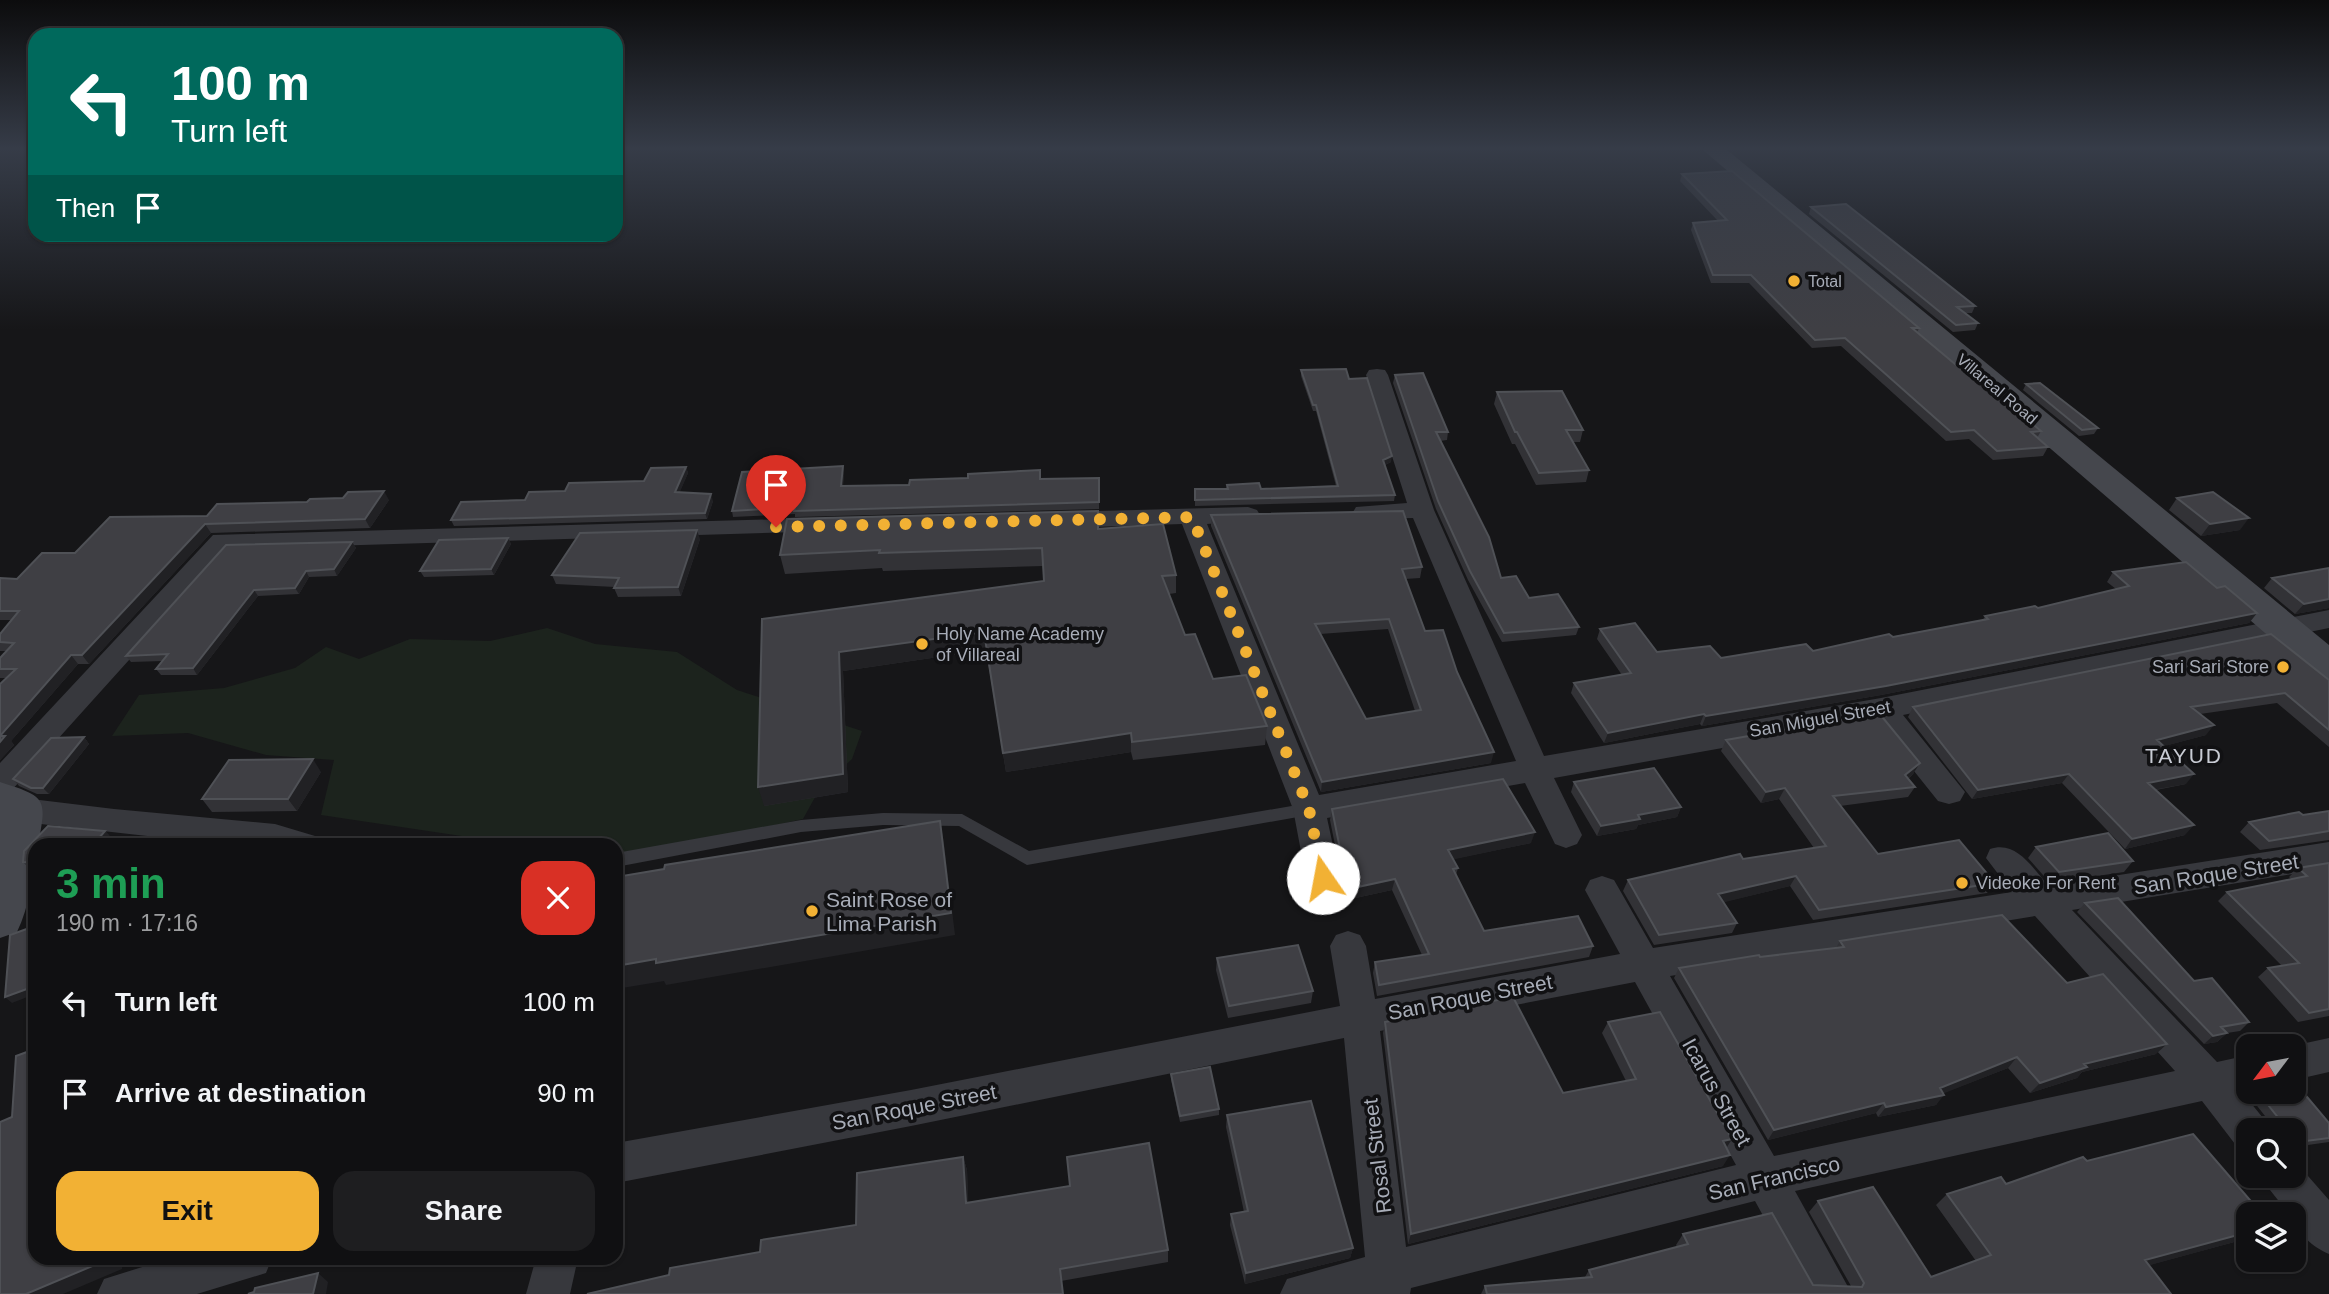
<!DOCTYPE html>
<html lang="en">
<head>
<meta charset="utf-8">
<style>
  :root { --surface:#101012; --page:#1e1e20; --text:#f1f3f6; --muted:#9c9d9f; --line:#303032; --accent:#f2b134 }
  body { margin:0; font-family:Helvetica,sans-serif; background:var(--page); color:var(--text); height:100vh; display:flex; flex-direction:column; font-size:26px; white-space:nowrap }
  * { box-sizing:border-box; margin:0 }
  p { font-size:23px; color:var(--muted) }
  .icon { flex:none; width:38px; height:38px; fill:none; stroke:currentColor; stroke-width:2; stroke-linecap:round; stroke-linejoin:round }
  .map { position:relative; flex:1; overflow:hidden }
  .sheet { position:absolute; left:28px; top:838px; width:595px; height:427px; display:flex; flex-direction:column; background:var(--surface); border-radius:21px; box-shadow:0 2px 5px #0004,0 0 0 2px var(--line) }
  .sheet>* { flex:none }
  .top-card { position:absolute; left:28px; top:28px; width:595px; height:214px; border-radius:21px; box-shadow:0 2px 5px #0004,0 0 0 2px var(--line); background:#00695c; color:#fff; overflow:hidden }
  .needle { width:46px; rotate:238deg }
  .fabs { position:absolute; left:2236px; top:1034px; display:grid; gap:14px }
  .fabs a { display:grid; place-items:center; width:70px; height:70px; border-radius:14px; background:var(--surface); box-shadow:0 2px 5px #0004,0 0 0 2px var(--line); font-size:35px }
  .pin { position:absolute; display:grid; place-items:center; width:60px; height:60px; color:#fff; margin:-72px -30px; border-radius:50% 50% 50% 0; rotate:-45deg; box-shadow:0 0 7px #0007 }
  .pin .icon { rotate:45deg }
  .me { position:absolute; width:77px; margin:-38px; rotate:348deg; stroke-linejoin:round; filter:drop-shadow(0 0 5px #0008) }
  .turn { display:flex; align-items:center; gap:24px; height:147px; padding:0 28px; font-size:32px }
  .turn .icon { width:91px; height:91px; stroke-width:2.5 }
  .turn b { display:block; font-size:49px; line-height:60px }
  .then { display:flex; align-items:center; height:66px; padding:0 28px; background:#0003; gap:14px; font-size:26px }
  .round { display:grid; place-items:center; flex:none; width:74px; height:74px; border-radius:21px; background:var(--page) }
  .headline { display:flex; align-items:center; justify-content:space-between; height:119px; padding:0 28px }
  h1 { font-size:42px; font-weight:700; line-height:52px; color:#1e9e55 }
  .action { display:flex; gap:14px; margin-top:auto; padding:14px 28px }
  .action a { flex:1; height:80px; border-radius:21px; background:var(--accent); color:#111; font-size:28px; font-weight:700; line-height:80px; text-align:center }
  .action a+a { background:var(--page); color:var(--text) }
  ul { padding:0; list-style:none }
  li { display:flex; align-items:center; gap:21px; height:91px; padding:0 28px }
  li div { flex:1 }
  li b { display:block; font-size:26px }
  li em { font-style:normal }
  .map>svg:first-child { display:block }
</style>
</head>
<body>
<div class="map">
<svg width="2329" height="1294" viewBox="0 0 2329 1294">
  <rect width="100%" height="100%" fill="#161618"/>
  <path fill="#1c231d" d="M547,628l48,16 82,8 60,38 125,41 -10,28 -33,31 -16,29 -180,39 -7,-1v-12h-94l-201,-30 13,-55 -68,-5 -78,-22 -76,3 27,-41 85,-7 71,-20 31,-21 33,12 51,-20 80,2z"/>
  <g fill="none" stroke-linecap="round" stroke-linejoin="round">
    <path fill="#37383d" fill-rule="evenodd" d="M1309,803l6,2 2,4 -2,4 -6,2 -282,50 -68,-39 -76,-1 -82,7 -185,35v-14l185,-33 82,-7 79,1 67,37z"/>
    <path fill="#37383d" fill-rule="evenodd" d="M1377,369l8,1 3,5 46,135 110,246 337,-58 448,-88v18l-426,87 62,77 -5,9 -11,3 -11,-3 -64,-80 -320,57 28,57 -5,9 -11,4 -11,-4 -30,-61 -198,35 13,60 -5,10 -12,4 -12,-4 -5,-10 -13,-69 -111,-285 -121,4 -9,-3 -4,-5 4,-5 9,-3 187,-5 9,3 3,5 -3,5 -50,4 112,271 197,-34 -103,-243 -48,1 -9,-2 -3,-5 3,-5 51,-4 -41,-128 3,-5z
      M821,518l9,3 4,5 -4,5 -601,18 -218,242 -11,4v-32l213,-228z
      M23,798l91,11 161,15 40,12 4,9h-92l-204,-23 -11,-3 -5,-9 5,-9z
      M2329,842v26l-257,42 145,152 32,-7v36l-7,1 21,26 5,12h-19v20l-14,-6 -33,-43 -407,90 57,103h-46l-51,-93 -344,87 -1,6h-130l7,-15 78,-22 -21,-219 -433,88 -295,57v-40l295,-53 429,-84 -10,-60 6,-11 12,-4 12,4 6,11 9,53 245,-45 -35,-64 5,-10 12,-4 12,4 39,68 359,-56 -26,-34 4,-9c27,-9 42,19 59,37zM2035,916l140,155 -401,85 -104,-180zM1635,982l101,183 -330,82 -26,-216z
      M2329,1038v34l-35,8v-34h-2z
      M2294,1160l35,40v54c-15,-6 -35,-22 -35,-40h-5l-19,-24 -6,-14h30z
      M171,1258h101l-6,15 -69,21h-100l7,-15z
      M536,1258h42l-8,36h-44z"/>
    <path fill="#45474d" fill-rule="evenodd" d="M1702,149h24l603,496v35l-14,-4z
      M0,782c47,15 47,16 38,63h-3c0,28 -6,62 -18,87l-17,6z"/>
  </g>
  <path fill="#323236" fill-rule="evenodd" d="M1682,174l237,154 -2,5 63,52 61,46 -4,7 11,9 -5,9 -50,4 -24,-21 -23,2 -105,-95 -29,2 -63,-65h-38l-20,-53 2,-7 25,-2 -38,-40z
    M1811,207l164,99 -3,7h-7l13,10 -3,7 -22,2 -144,-118z
    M1301,370l48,9 42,83 -6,3 10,30 -1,6 -199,5v-17h31l1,-4 34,4 75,-3 -20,-75h-3l-12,-35z
    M1395,375l53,57 -1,8 -7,1 61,137 28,20 50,29 -3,8 -74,7 -34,-62 -32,-71 -43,-126z
    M2026,384l72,44 -4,6 -15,2 -56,-46z
    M1497,392l86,38 -3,12h-7l16,28 -3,12 -50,3 -21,-41h-3l-18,-40z
    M843,466l1,6 -1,14 256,-8v31l-304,8v-3l-62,3 -1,-6z
    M686,467l2,6 -9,20 34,8 -6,18 -253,7 -3,-6 74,-20 119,-19z
    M2177,498l63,32 -39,6 -32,-26z
    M389,500l-19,28 -159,5 -122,131h-11l-67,77 3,4 -14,15v-76l7,-6h-7v-20l6,-7h-6v-17l11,-14h-11v-42l17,1 58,-26 132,-37z
    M1211,515l211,52 -2,11 -15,1 20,52 66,132 -170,29 -110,-266zM1388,629l27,82 -49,8 -46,-85z
    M1099,528l77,47v18l-7,1 16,41 28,44 54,47 -2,19 -132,15 -2,-8 -125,20 -20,-122 -143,21 5,121 -84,14 -2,-187 282,-38 -1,-15 -160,5 -1,-3 -97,6 -5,-19z
    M508,538l3,6 -17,31 -70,2 -4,-6z
    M700,539l-19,57 -63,1 -4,-9 1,-1 -59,-3 -4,-9z
    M352,542l4,6 -19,28 -28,1 -10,17 -41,2 -61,79h-36l-5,-6 7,-8 -32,1 -5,-6 100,-111z
    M2113,572l104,16 40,25 -8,10 -368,72 -179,31 -2,-2 -96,19 -33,-50 3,-10 48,-8 -25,-36 3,-10 57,23 64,6 92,-7 170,-31 2,-4 53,-8 78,-19 -9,-7z
    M2272,578l57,30 -34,6 -31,-26z
    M2329,680v67l-52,-44 -77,11 6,21 -42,11 22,38 -30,6 29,45 -60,14 -63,-66 -90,16 -64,-82 5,-10z
    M84,737l5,7 -40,50h-12l-18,-8 -6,-7z
    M1726,740l194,23 -7,11 -5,5 7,8 -7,10 -68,9 38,48 117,29 -8,10 -174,27 -23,-34 -67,16 14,21 -5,10 -78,12 -31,-54 5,-11 115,-21 71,-11 -35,-49 -18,4 -40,-52z
    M321,772l-24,39 -85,1 -10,-13z
    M1574,782l107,25 -4,10 -39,8 -2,4 -39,7 -26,-44z
    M1332,809l199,34 -78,16 5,9 -2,7 28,56 109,15 -4,11 -212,39 -4,-23 2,-11 47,-7 -30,-65 -41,9 -9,-19 -12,-60z
    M2329,811v29l-69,10 -20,-18 9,-10z
    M48,826l57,5 12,13 -2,1h-80v29l-12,-12 1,-11z
    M2036,847l97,14 -9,11 -74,11 -22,-25z
    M2329,863v153l-31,6 -40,-45 10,-9 14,-2 -64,-65 9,-9 64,-13 -2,-2 9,-9z
    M2085,903l109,78 55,41 -9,9 -13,2 -10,9 -13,2 -127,-132z
    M1840,941l227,42 89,71 -74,18 -5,6 -47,15 -22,-25 -65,25 -7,12 -58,12 -2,-4 -108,27 -94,-162 5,-10 157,-20z
    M1217,958l96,33 -2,12 -83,15 -12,-48z
    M1385,1022l178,71 63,-12 -24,-48 6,-11 124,117 -6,9 -3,18 -315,78 -25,-211z
    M1171,1074l48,35v6l-39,7 -9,-42z
    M2261,1096l68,27v19l-35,5v-17h-18l-22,-28z
    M1227,1115l126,133 -3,10 -105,26 -15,-59 1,-11 13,-2 -18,-85z
    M963,1157l4,13 1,33 200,47v12l-107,19 -392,-6 91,-23 96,-27z
    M2087,1161l162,77 -100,27 22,29h-690l4,-8 100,-9 4,-7 88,-23 -1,-2 7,-11 130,51 38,1 -42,-74 9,-11 113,76 45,-16 -40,-56 11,-11 59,-10z"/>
  <path fill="#212124" d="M1392,456l-1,6 -9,4 1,-6z
    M843,466l1,6 -2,20 -1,-6z
    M686,467l2,6 -11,26 -2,-7z
    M384,491l5,9 -19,28 -5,-9z
    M711,494l2,7 -6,18 -2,-6z
    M2249,518l-9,12 -39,6 9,-12z
    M205,524l6,9 -122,131 -7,-9z
    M697,530l3,9 -19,57 -3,-9z
    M508,538l3,6 -17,31 -3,-6z
    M352,542l4,6 -19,28 -3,-7z
    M306,571l3,6 -10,17 -4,-6z
    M254,590l4,6 -61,79 -4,-7z
    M2329,599v9l-34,6 9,-10z
    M2257,613l-8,10 -368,72 -179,31 4,-10z
    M984,632l2,18 -143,21 5,121 -84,14 -6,-19 81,-135z
    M71,655l7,9 -67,77 3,4 -14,15v-24z
    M1704,714l-4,10 -96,19 4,-10z
    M2214,725l-8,10 -56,15 7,-10z
    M1131,733v19l-125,20 -3,-19z
    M84,737l5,7 -40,50 -6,-6z
    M1494,752l-3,11 -170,29 1,-10z
    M313,759l8,13 -24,39 -9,-12z
    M1920,763l-7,11 -14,12 6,-11z
    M2069,774l-7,9 -90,16 6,-9z
    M2194,774l-8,10 -45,8 7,-9z
    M1785,788l-6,11 -18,4 5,-11z
    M1681,807l-4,10 -39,8 -2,4 -39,7 4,-10 37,-11z
    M940,821l4,22 11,92 -289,50 -2,-4 -48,8v-23z
    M2194,825l-9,10 -60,14 7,-10z
    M105,831l12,13 -2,1h-22z
    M1535,832l-4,11 -85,18 2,-11z
    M1796,876l-6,10 -77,19 5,-11z
    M1395,879l-3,11 -41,9 2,-11z
    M35,986v8l-23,9 -7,-6z
    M2227,1033l-10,9 -13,2 9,-8z
    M2167,1044l-11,10 -74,18 -5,6 -47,15 10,-10 44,-19z
    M2017,1057l-9,11 -71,28 7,-1 -8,10 -58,12 8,-10 54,-19z
    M1884,1103l-8,10 -108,27 6,-10z
    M1732,1139l-7,11 -2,-9z
    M1730,1155l-7,11 -315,78 3,-10z
    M963,1157l4,13 2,46 -3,-13z
    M2249,1232v6l-117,32 13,-10z
    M1353,1248l-3,10 -105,26 1,-11z
    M109,1258h14l-1,11 -59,25h-37z
    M318,1273l10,9 -2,12h-13z"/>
  <path fill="#3f3f44" stroke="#4f5156" stroke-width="2" fill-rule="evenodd" d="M1732,171l187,157h-7l68,57h6l55,46 -10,1 17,15 -51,4 -23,-21 -23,2 -106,-94 -30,2 -64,-65h-38l-20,-52 34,-3 -45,-46z
    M1846,204l129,102 -18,1 21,16 -22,2 -145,-118z
    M1346,369l3,10 18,-1 25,78 -9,4 12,35 -200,5v-11h33l-1,-4 32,-2 2,6 77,-3 -22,-81h-3l-12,-35z
    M1423,373l25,59h-12l53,105 12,41 15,-2 13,22 29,-4 21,33 -75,6 -34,-62 -32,-70 -43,-126z
    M2040,383l58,45 -16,2 -56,-46z
    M1562,391l21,39h-17l23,40 -50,3 -22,-41h-2l-18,-40z
    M843,466l-2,20 68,-1 1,-5 58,-2v-4l72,-4v9l59,-1v24l-305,9 1,-4 -63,4 10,-39z
    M686,467l-11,25 36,2 -6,19 -254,7 10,-18 64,-2 4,-8 36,-1 4,-8 75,-2 7,-13z
    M384,491l-19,28 -160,5 -123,131h-11l-71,81v-52l16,-15h-16v-11l14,-15 -14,-1v-8l19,-23h-19v-33l17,1 25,-26h33l35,-36 97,-1 10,-12 90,-2 3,-3 33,-1 5,-6z
    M2213,492l36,26 -39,6 -33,-26z
    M1098,511v18l65,-5 13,51 -14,1 23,59 10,-1 18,45 33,-4 21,51 -135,16 -1,-9 -128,20 -19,-121 -145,20 4,122 -85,13 4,-168 282,-38 -2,-33 -163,5 1,-3 -100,5 7,-36z
    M1403,511l19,56 -20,2 23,62 18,-1 14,42 37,80 -172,30 -111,-267zM1389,619l32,91 -55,9 -51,-95z
    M697,530l-19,57 -64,1 5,-10 -67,-3 28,-42z
    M508,538l-17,31 -71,2 19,-31z
    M352,542l-18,27 -28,2 -11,17 -41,2 -61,78 -37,1 12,-15 -42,2 100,-111z
    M2186,562l31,26 8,-2 32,27 -371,73 -180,30 -2,-2 -96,19 -34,-50 57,-10 -31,-44 35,-6 22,29 53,-6 11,12 85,-14 7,7 76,-17 4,3 95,-18 -3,-3 50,-10 3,2 91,-22 -16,-14z
    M2329,568v31l-25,5 -32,-26z
    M2271,634l58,46v50l-44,-37 -94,14 23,18 -57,15 37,34 -46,9 46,42 -62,14 -63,-65 -91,16 -65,-83z
    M1879,713l41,50 -15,12 10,12 -82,9 45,58 81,-14 36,43 -176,27 -23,-34 -78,18 19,29 -78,12 -31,-55 112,-26 3,5 83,-13 -41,-58 -19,4 -40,-52z
    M0,736h5l-5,6z
    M84,737l-41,51h-12l-18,-9 38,-41z
    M313,759l-25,40h-86l27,-39z
    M1654,768l27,39 -43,8 2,4 -39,7 -27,-44z
    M1503,779l32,53 -87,18 10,18 -5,1 31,62 94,-15 15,30 -214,39 -4,-23 54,-8 -34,-75 -42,9 -9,-19 -12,-60z
    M2329,811v20l-60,10 -20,-19 50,-10 4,3z
    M940,821l11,92 -295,50v-4l-40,7v-89l48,-8 1,-4z
    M48,826l57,5 -12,14h-58v18l-12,-1 1,-11z
    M2108,833l25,28 -74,11 -23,-25z
    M2329,863v146l-20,4 -41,-45 31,-5 -72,-71 80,-16 -9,-8z
    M2118,898l76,83 18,-3 37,44 -28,5 6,6 -14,3 -128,-133z
    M2002,915l65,68 36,-9 64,70 -83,20 3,3 -47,16 -23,-26 -77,31 4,7 -58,12 -2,-4 -110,27 -95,-162 80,-13 1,2 84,-10 -4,-6z
    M35,926v60l-30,11 5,-62z
    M1298,945l15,46 -84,15 -12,-48z
    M1513,997l50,96 73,-14 -28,-57 52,-10 72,127 -9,2 7,14 -319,79 -26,-212z
    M35,1049v209l74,1 -83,35h-26v-172l12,-5 4,-61z
    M1210,1067l9,42 -39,7 -9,-42z
    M2302,1091l27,32v15l-31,4 -4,-4v-8h-6l-27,-34z
    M1311,1101l42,147 -107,25 -15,-59 17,-3 -21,-96z
    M2193,1134l69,80h-13v18l-104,28 26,34h-684l-2,-8 107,-9 -3,-7 99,-26 -5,-10 89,-21 41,72 49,2 2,-4 -46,-82 55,-14 58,90 60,-22 -44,-61 54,-17 5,7 77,-27 4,4z
    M1149,1143l19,107 -108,19 3,25h-476l82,-19 1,-7 90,-16 1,-12 95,-15 1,-52 106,-16 3,46 104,-17 -3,-29z
    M318,1273l-5,21h-65l6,-2 1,-4z"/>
  <linearGradient id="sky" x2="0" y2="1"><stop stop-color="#0c0c0d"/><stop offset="0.45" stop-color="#363c48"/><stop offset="1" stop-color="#363c48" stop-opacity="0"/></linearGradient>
  <rect width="2329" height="330" fill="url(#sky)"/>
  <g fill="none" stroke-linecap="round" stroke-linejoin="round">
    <path stroke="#f2b134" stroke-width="12" stroke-dasharray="0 21.6" d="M776,527l416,-10 117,292 14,69"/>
  </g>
  <g fill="#f2b134" stroke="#111113" stroke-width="2.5">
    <circle cx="1794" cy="281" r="7"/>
    <circle cx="922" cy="644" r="7"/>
    <circle cx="2283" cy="667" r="7"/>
    <circle cx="1962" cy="883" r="7"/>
    <circle cx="812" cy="911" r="7"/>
  </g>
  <g text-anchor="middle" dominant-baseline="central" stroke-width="7" stroke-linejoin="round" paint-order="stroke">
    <g font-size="16" fill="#a8adb8" stroke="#111113" text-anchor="start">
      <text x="1808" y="281">Total</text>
    </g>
    <g font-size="16" fill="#a8adb8" stroke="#111113">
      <text transform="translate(1997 389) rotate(40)">Villareal Road</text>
    </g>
    <g font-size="18" fill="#a8adb8" stroke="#111113" text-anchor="start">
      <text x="936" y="634">Holy Name Academy<tspan x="936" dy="21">of Villareal</tspan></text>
      <text x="2269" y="667" text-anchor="end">Sari Sari Store</text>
      <text x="1976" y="883">Videoke For Rent</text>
    </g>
    <g font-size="18" fill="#a8adb8" stroke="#111113">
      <text transform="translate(1820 719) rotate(-10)">San Miguel Street</text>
    </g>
    <g font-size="21" letter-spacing="2" fill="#c9ccd4" stroke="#111113">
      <text x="2184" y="755">TAYUD</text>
    </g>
    <g font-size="21" fill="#a8adb8" stroke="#111113">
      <text transform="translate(2216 874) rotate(-9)">San Roque Street</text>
      <text transform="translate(1470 997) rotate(-11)">San Roque Street</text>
      <text transform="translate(1717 1092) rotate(61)">Icarus Street</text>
      <text transform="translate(914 1107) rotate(-11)">San Roque Street</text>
      <text transform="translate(1377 1156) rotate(-97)">Rosal Street</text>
      <text transform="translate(1774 1178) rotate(-13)">San Francisco</text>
    </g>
    <g font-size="21" fill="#a8adb8" stroke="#111113" text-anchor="start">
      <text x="826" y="899">Saint Rose of<tspan x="826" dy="24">Lima Parish</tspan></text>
    </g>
  </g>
</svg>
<div class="fabs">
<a><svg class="needle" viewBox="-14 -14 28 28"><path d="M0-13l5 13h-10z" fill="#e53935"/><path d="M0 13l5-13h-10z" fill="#9c9d9f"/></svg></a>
<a><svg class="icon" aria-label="search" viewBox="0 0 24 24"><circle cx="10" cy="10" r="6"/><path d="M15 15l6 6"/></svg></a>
<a><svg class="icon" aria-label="layers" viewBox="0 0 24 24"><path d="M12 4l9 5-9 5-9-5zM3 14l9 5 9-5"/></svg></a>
</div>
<div class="pin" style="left:776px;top:527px;background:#d93025"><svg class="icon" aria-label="arrive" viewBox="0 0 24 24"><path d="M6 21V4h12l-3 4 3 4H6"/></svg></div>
<svg class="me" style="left:1323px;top:878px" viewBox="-20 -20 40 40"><circle r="19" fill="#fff"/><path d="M0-13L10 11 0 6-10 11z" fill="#f2b134"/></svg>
<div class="top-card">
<div class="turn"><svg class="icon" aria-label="left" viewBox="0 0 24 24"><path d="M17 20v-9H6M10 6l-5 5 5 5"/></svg><div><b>100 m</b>Turn left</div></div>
<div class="then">Then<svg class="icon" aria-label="arrive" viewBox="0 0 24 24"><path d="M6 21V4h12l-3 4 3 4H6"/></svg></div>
</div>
<section class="sheet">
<div class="headline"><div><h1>3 min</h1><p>190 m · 17:16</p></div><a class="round" style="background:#d93025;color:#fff"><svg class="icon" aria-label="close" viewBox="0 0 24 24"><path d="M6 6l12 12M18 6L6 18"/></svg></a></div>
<ul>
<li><svg class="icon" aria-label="left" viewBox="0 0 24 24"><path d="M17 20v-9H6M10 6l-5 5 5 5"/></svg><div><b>Turn left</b></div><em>100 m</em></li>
<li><svg class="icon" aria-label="arrive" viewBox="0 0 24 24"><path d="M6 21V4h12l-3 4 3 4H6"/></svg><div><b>Arrive at destination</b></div><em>90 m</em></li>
</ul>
<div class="action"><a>Exit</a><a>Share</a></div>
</section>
</div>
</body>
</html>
